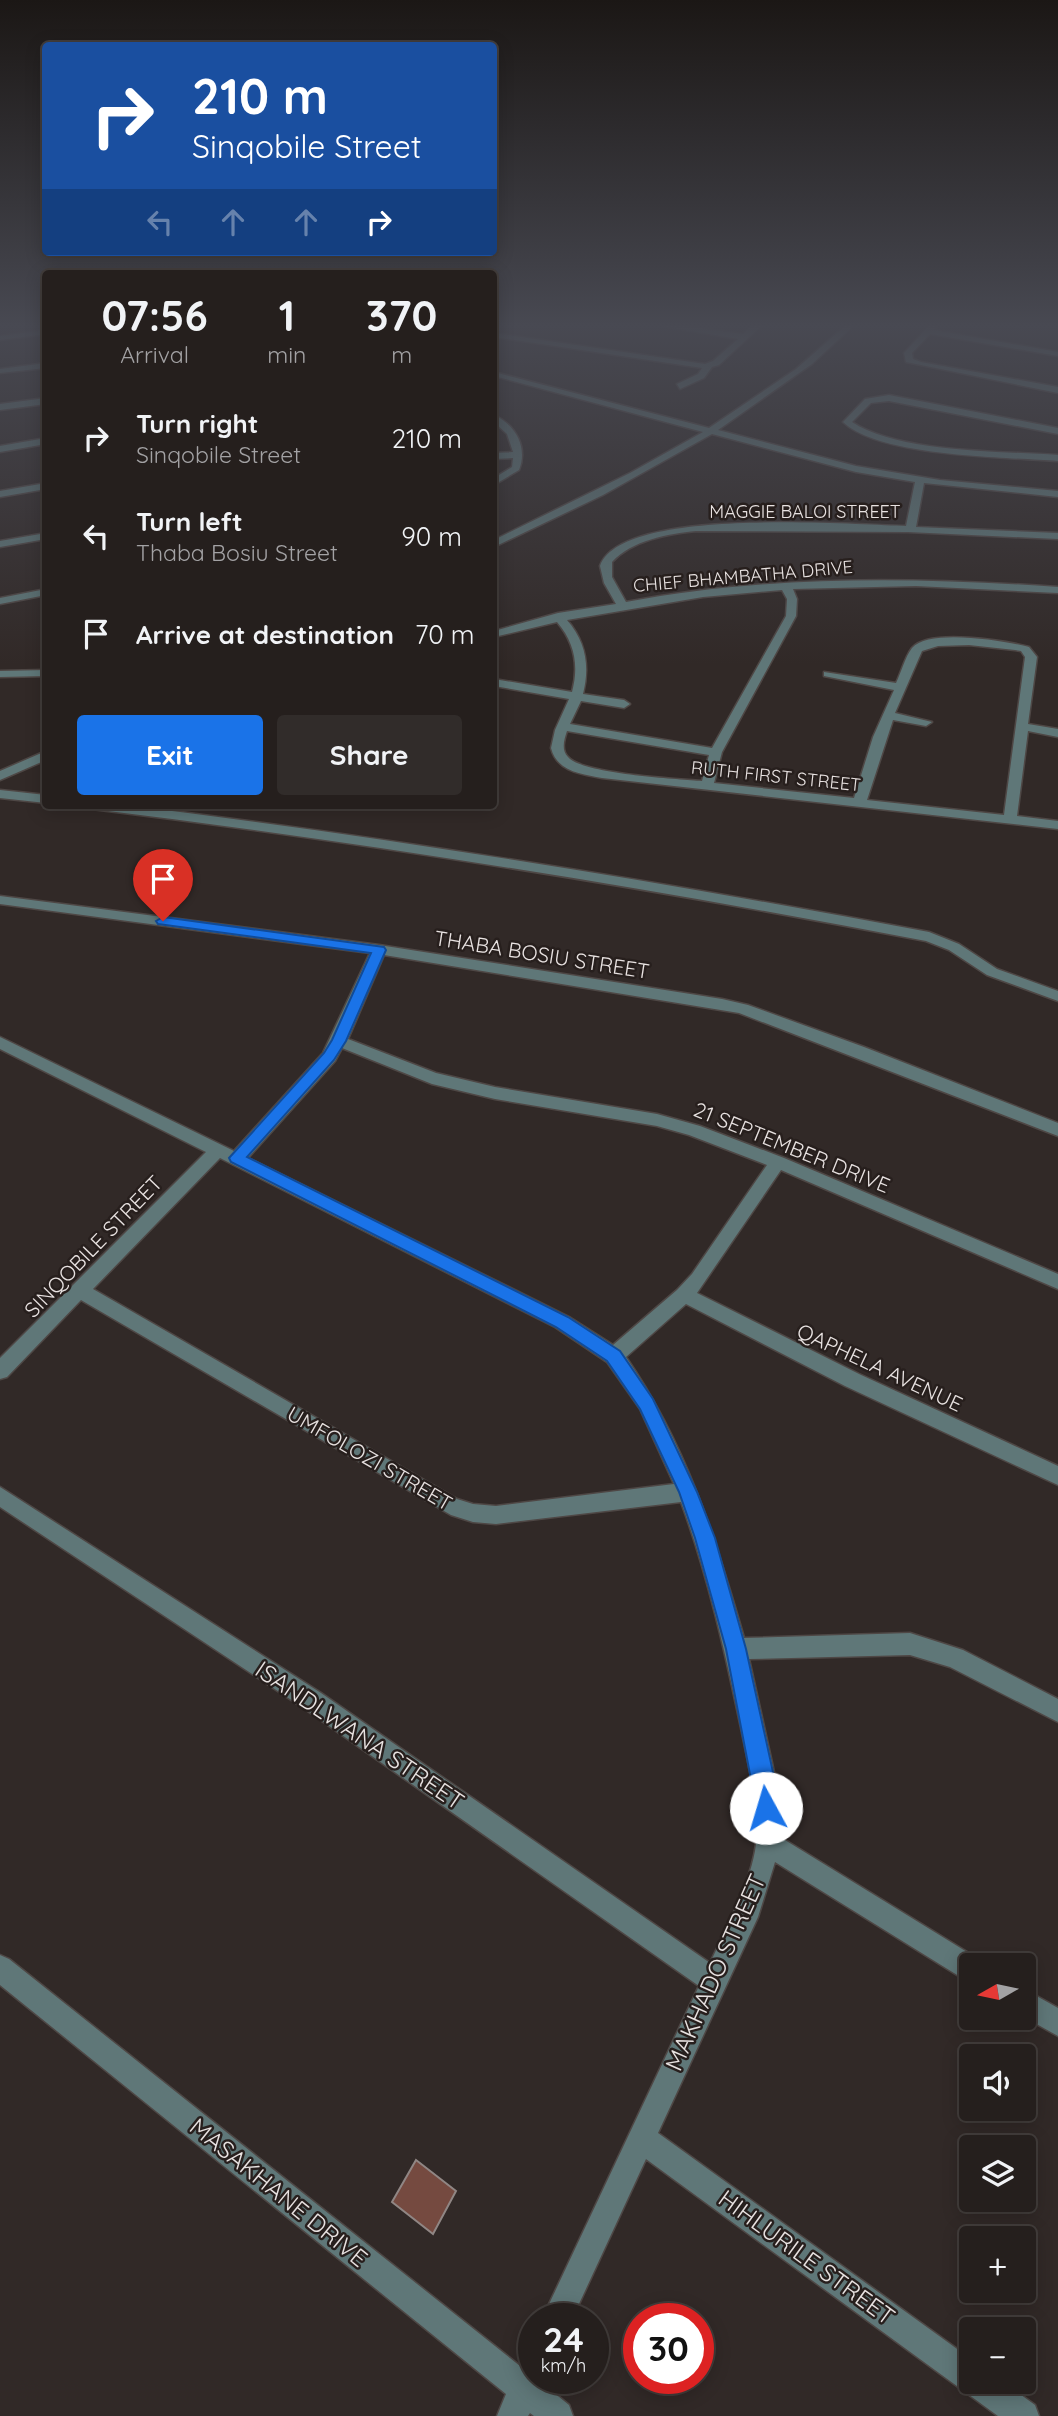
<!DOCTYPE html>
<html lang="en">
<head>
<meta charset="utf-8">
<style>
  :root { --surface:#251f1d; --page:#312c2a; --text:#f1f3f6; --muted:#a3a2a4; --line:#423d3b; --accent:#1a73e8 }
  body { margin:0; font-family:Quicksand,sans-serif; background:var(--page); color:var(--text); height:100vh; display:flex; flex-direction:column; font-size:26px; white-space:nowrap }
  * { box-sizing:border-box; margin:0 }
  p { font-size:23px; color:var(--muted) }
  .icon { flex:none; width:38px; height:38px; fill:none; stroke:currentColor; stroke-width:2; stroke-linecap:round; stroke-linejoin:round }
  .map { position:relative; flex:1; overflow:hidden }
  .drawer { position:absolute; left:42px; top:270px; width:455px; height:539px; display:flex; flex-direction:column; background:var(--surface); border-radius:7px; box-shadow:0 4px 18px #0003,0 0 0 2px var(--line) }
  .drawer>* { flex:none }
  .banner { position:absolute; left:42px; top:42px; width:455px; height:214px; border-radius:7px; box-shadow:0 4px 18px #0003,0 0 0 2px var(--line); background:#1a4fa0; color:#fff; overflow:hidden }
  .needle { width:46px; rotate:261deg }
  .fabs { position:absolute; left:959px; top:1953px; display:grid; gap:14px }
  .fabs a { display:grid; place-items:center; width:77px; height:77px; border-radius:7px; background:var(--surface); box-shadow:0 4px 18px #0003,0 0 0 2px var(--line); font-size:35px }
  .speed { position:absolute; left:518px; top:2303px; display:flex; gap:14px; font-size:35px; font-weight:700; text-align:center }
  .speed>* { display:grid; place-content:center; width:91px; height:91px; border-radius:50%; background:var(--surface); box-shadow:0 4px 18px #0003,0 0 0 2px var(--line); line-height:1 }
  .speed small { font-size:18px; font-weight:400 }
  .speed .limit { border:10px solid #d22; background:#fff; color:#111 }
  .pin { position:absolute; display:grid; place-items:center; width:60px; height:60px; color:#fff; margin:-72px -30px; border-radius:50% 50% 50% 0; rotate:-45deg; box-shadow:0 0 7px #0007 }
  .pin .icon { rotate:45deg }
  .me { position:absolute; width:77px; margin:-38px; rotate:354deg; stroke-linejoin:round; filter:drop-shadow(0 0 5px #0008) }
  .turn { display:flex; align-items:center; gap:24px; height:147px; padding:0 35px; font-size:32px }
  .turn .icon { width:91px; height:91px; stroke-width:2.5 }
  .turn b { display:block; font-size:49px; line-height:60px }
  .lanes { display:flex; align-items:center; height:66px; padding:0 35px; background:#0003; justify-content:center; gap:35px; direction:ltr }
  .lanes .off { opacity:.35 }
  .eta { display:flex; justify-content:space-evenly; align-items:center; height:119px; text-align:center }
  .eta b { font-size:42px; font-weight:800; line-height:49px }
  .button { display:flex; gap:14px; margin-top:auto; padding:14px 35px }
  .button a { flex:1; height:80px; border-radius:7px; background:var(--accent); color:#fff; font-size:28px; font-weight:800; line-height:80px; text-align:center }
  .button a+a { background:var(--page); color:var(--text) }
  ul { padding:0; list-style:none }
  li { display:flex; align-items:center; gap:21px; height:98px; padding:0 35px }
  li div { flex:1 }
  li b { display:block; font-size:26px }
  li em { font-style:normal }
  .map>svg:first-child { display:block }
</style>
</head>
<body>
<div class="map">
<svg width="1058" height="2416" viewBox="0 0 1058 2416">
  <rect width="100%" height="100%" fill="#312927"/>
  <path fill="#754a40" stroke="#908684" stroke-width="2" d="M416,2160l40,31 -23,43 -41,-32z"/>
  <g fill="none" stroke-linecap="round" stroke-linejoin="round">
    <defs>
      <path id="minor" d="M662,326h22l59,8 9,-8h9l-42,39 -7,2 -8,11 -24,11 -3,-5 21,-10 4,-6 -208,-31v-4l211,31 8,-3 25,-22z
        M845,326h8l-41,38 -94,66 138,36 84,14 118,11v6l-134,-14 -8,44 142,6v6l-150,-7 -212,-1c-28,3 -64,9 -84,31v15l14,25c142,-27 288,-25 432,-15v6l-142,-7 -123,3 4,10 -1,17 -74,136 -8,31 140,15 19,-61 21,-47 -70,-14v-4l72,11c5,-10 9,-26 16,-35 17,-20 94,-7 117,-1l8,10 -9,67 30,5v8l-30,-6 -11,85 41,5v8l-456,-51c-20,-4 -45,-6 -51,-30l4,-18 14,-31 -75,-13v-7l78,13c7,-26 3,-49 -15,-70l-63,15v-6l64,-18 58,-9 -12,-21 -4,-17c21,-60 251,-41 306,-40l9,-44 -59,-10 -144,-38 -109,61 -109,52v-7l136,-67 73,-41 -209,-56v-4l215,56 87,-59zM782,590l5,9 -1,17 -74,132 -142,-24 11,-23 43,7 6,-4 -6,-4 -41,-6c7,-28 3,-52 -16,-74l136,-23zM969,645l46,5 6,1 4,6 -21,158 -137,-15 26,-80 33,6 6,-4 -37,-9 27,-62 16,-5zM567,731l142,24 -7,26c-25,-2 -120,-7 -134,-24 -7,-7 -4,-17 -1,-26z
        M929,326h8l-3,4 124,22v4l-128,-22 -18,19 1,6 8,3 137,25v6l-152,-31 -2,-9z
        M46,330v4l-46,6v-4z
        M46,363v5l-46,5v-4z
        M889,395l169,33v6l-169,-33 -18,2 -19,19c47,31 149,29 206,33v6c-52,-4 -178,-4 -215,-39l22,-23z
        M46,398v6l-46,6v-6z
        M494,415c22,10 34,33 25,55l-25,15v-7l18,-11 1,-9 -19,1v-6l19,-1 -6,-18 -13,-12z
        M46,438v6l-46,8v-6z
        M46,483v6l-46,8v-6z
        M46,533v6l-46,8v-6z
        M46,589v6l-46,9v-6z
        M46,670v6l-46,1v-6z
        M46,751v9l-46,20v-9z
        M0,790l46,5v8l-46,-5z
        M85,805h39c270,33 538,77 805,127l30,12 38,25 61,22v10l-71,-26 -38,-25 -23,-9c-277,-53 -555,-98 -834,-132z
        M0,896l379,49 343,54 26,6 116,42 194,76v13l-319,-123 -355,-58 -36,84 88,34 59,14 162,27 43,12 84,32 274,116v15l-277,-119 -84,123 162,81 199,92v19l-213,-99 -159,-82 -60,53c60,87 89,180 118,281l166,-5 53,17 95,49v23l-108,-55 -40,-12 -161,4 25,113 6,65 200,123 2,5h-11v17l-9,-4 -187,-116 -17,55 -100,216 313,226v23h32l32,23 4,11h-41l-352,-257 -74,160h-30l157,-333 -394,-277 -305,-202v-20l321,206 389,270c16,-34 42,-83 46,-119 4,-35 -8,-81 -15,-116 -16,-76 -33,-153 -60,-226l-185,22 -23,-2 -22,-7 -370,-215 -74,77 -7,2v-21l206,-206 -206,-103v-12l234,114 89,-98 47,-100 -370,-49zM342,1048l90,36 63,15 162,27 32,9 78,30 -75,109 -15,16 -64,55 -44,-28 -321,-159 87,-97zM220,1158l335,169 52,35 33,47 34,75 -178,22 -23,-2 -16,-5 -364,-210z
        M0,1955l9,4 511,407 3,-7 11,-4v23h12l-3,6 26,21 4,11h-39l-4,-3 -2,3h-31l9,-22 -506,-409z
        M1024,1989l34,19v28l-34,-19z"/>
    </defs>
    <use href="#minor" stroke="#4e4745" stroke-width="3"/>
    <use href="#minor" fill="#5f7778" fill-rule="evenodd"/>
  </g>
  <linearGradient id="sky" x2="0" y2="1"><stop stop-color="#1b1715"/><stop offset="0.49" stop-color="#484952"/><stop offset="1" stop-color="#484952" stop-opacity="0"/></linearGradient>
  <rect width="1058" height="664" fill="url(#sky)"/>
  <path fill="#1a73e8" stroke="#114b97" stroke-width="2" d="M163,917l221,30 2,3 -40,91 -12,19 -87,97 321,160 52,34 33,48 44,93 18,46 31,111 27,123 4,36 -3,8 -8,3 -8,-3 -32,-167 -31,-111 -16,-46 -39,-83 -33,-48 -51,-34 -325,-165 -2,-4 95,-105 8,-13 39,-87 -213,-29 -2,-3z"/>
  <g text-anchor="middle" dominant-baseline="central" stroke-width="5" stroke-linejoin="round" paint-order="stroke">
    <g font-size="18" fill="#e8e2e1" stroke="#271f1d">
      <text x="805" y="511">MAGGIE BALOI STREET</text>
      <text transform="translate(743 576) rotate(-5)">CHIEF BHAMBATHA DRIVE</text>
      <text transform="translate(776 776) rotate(6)">RUTH FIRST STREET</text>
    </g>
    <g font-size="21" fill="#e8e2e1" stroke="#271f1d">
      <text transform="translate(542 954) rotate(9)">THABA BOSIU STREET</text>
      <text transform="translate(792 1147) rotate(22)">21 SEPTEMBER DRIVE</text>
      <text transform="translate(93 1246) rotate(-46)">SINQOBILE STREET</text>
      <text transform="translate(880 1367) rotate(25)">QAPHELA AVENUE</text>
      <text transform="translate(370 1458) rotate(30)">UMFOLOZI STREET</text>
    </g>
    <g font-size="24" fill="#e8e2e1" stroke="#271f1d">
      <text transform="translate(360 1735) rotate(34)">ISANDLWANA STREET</text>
      <text transform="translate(715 1972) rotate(-66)">MAKHADO STREET</text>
      <text transform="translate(279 2192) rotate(39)">MASAKHANE DRIVE</text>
      <text transform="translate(807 2257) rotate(36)">HIHLURILE STREET</text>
    </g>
  </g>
</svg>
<div class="fabs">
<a><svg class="needle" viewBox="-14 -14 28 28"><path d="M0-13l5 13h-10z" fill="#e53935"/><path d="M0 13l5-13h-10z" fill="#a3a2a4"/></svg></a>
<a><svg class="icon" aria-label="sound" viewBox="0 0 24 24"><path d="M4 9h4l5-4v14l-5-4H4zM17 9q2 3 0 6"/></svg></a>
<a><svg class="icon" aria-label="layers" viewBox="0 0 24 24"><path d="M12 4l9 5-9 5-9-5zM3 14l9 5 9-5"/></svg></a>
<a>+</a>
<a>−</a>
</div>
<div class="speed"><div>24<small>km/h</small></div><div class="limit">30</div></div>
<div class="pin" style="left:163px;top:921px;background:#d93025"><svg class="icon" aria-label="arrive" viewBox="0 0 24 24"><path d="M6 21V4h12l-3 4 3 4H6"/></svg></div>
<svg class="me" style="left:766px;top:1808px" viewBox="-20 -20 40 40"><circle r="19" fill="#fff"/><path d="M0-13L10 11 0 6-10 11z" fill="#1a73e8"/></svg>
<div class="banner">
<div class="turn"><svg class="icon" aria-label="right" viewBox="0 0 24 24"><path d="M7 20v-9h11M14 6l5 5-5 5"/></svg><div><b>210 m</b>Sinqobile Street</div></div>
<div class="lanes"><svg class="icon off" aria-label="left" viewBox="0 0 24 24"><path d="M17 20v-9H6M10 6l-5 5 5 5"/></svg><svg class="icon off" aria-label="ahead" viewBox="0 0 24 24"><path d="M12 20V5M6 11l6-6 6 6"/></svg><svg class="icon off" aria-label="ahead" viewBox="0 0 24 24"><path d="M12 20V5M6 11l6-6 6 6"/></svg><svg class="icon" aria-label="right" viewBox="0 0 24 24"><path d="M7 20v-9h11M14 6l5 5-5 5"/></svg></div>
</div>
<section class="drawer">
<div class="eta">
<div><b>07:56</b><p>Arrival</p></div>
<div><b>1</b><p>min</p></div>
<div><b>370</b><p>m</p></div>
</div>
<ul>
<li><svg class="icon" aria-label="right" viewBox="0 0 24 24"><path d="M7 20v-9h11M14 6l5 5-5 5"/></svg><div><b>Turn right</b><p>Sinqobile Street</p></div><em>210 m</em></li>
<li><svg class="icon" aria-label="left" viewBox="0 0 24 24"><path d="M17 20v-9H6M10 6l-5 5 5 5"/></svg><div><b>Turn left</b><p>Thaba Bosiu Street</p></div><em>90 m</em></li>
<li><svg class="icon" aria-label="arrive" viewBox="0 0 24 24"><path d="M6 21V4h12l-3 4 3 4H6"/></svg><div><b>Arrive at destination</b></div><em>70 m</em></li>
</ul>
<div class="button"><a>Exit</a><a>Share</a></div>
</section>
</div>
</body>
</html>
